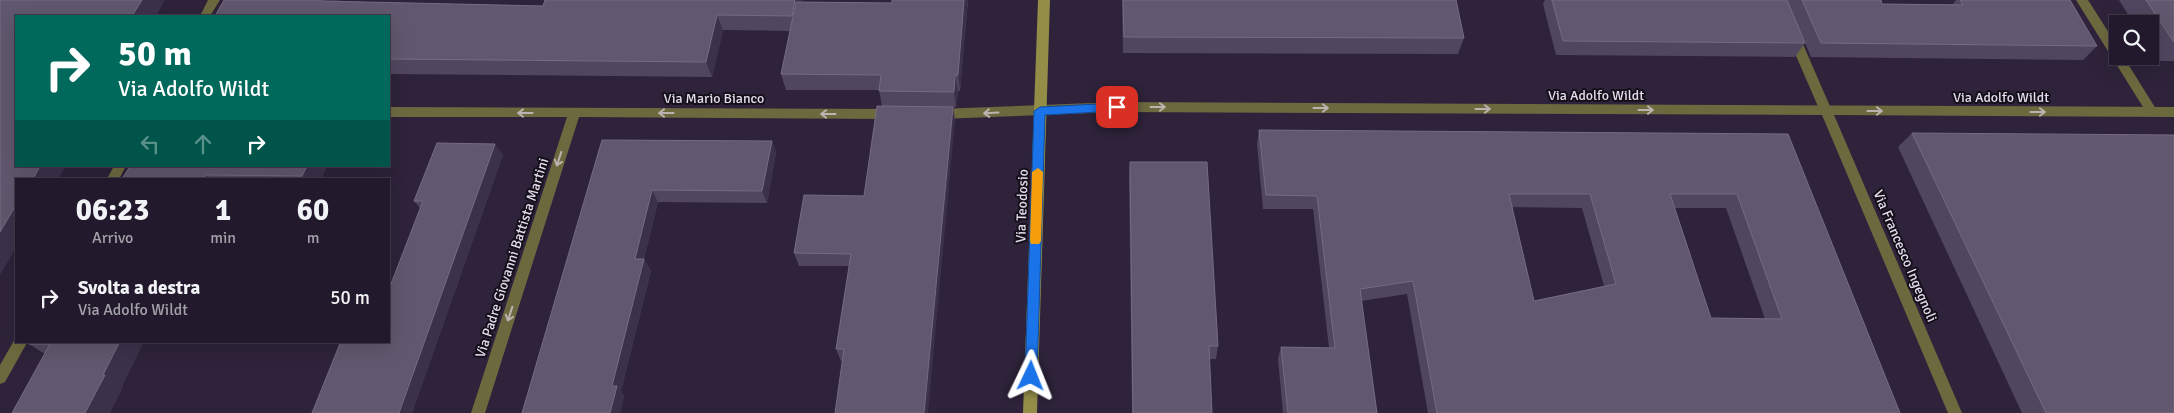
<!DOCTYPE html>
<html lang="it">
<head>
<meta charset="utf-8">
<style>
  :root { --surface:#221a2c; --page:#2e2738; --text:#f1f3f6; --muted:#a2a1a9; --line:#3f3848 }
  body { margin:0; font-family:Signika,sans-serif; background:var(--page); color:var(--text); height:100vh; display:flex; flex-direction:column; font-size:19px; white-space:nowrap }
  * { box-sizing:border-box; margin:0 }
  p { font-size:16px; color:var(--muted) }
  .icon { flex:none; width:28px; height:28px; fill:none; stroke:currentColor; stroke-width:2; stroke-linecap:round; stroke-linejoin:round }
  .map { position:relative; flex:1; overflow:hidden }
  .side { position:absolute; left:15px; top:178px; width:375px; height:165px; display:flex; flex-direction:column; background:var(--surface); border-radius:0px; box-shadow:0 5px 20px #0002,0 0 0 1px var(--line) }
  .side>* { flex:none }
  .banner { position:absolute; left:15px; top:15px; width:375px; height:152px; border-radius:0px; box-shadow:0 5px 20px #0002,0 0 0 1px var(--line); background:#00695c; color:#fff; overflow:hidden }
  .controls { position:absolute; left:2109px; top:15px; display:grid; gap:10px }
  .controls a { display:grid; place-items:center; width:50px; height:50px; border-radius:0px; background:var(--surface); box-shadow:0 5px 20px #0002,0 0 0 1px var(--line); font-size:25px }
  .pin { position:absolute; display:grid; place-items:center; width:42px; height:42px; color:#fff; margin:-21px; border-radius:10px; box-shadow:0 2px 8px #0006 }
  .me { position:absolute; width:55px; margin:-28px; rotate:2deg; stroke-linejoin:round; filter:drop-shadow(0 0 4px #0008) }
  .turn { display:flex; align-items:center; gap:18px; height:105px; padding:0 20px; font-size:22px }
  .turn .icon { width:65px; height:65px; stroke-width:2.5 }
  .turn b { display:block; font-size:35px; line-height:42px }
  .lanes { display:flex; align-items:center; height:48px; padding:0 20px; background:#0003; justify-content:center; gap:25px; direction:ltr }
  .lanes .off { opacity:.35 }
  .eta { display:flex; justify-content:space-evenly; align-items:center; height:85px; text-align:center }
  .eta b { font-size:30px; font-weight:700; line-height:35px }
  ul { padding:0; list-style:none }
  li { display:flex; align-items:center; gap:15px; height:70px; padding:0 20px }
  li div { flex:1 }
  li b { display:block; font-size:19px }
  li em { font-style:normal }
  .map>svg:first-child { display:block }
</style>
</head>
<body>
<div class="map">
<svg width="2174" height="413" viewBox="0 0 2174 413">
  <rect width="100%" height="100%" fill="#2e233a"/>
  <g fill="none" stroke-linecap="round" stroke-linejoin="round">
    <path fill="#6d693f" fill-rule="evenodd" d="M2076,0h12l30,47v9h5l33,53 2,3 -2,3h-8z
      M1793,31l6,4 33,76 -2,3 -4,2 -6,-5 -33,-76z"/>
    <path fill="#6d693f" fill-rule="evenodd" d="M208,0h12l-10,16h-10z
      M1117,102l1057,5v10l-340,-2 128,298h-14l-126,-298 -705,-3 -178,7 -6,-5 6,-5z
      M389,107l502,2 6,5 -6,5 -312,-2 -94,296h-14l96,-296h-178z
      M114,166h12l-7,13h-12z
      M16,337v4h12l-23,41 -5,2v-19z"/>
    <path fill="#938d48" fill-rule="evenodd" d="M1038,0h12l-13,413h-14z"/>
  </g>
  <path fill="#51465f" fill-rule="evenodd" d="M224,0h116l-1,2 204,4 2,-6h258l-1,2 90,1 76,-3 -8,91h-2l-2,16h-3l2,14 -113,240h-1l-5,-12 13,-83h-50l-5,-13 70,-57 18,-90 -3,-16h-93l-5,-16 9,-43 -67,-1 -11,47 -323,-3v-58z
    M1122,0h334l8,38 -6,16 -335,-1z
    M1545,0h336l1,4h71l3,-4h114l27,46 -14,14 -272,-3 -6,-14 -10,14 -239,-2 -13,-51z
    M2119,0h55v61h-16l-8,-12v-25h-16z
    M1259,130l529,4 112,279h-472l-21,-119 -46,7 16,112h-94l-5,-54 3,-12 48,1 -16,-139h-50l-6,-65zM1512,207l70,1 22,78 -70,15zM1675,208h51l39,111 -54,-1z
    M1912,133l262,280h-152l-124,-266z
    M602,140l170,1 4,12 -9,50 -109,-1 -14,57 7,12 -30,120 3,5 -4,17z
    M503,155l-91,258 -23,-72 31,-133 -6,-7z
    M1130,162l88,184 -2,13h-7l3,54h-80l-3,-236z
    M327,166l-6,13h-199z
    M30,341h114l-22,45 1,1 -78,-33 -16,-10z"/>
  <path fill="#3c314a" d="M142,0h23l-9,16h-24z
    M321,0h19l-7,16 -12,-15z
    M795,0h8l-6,31 -5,-15z
    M964,0h4l-8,91 -2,-16z
    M717,15l6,15 -11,47 -6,-15z
    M955,75l3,16 -2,16 -2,-15z
    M953,107l2,14 -27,292h-4z
    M772,141l4,12 -9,50 -5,-12z
    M495,144l8,11 -91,258h-13z
    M40,166h26l-8,13h-25z
    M307,166h20l-6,13h-16l-3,-3z
    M206,175l4,4h-6z
    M652,190l6,12 -14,57 7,12 -30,120 3,5 -4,17h-10l2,-27 23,-127z
    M16,205v43l-16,27v-43z
    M120,341h24l-22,45 1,1 -13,26h-25l18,-38z"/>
  <path fill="#61576e" stroke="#756c82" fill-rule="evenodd" d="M0,0h142l-10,16h-116v150h24l-7,13h-17v26l-16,27z
    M224,0h97v1l222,5 2,-6h250l-3,16 -75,-1 -11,47 -317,-3v-43h-174z
    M892,0h72l-6,75h-3l-1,17 -75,-1 2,-16 -100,-1 15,-72 96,1z
    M1123,0h333l8,38 -340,-1z
    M1552,0h235l18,43 -242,-2z
    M1802,0h79l1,4 81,1 -3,-5h110l27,46 -276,-3z
    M2146,0h28v42z
    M877,106l76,1 -29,306h-89l9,-64h-8l15,-95 -57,-1 10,-58 60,1z
    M1259,130l529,4 112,279h-463l-24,-132 -53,8 17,124h-89l-7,-66 54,1 -18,-152 -51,-1zM1509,194h81l26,90 -82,17zM1670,194h67l45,125 -71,-1z
    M1912,133l262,2v278h-128z
    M602,140l170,1 -10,50 -110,-1 -17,69h9l-32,127h5l-7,27h-88z
    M437,143l58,1 -96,269h-87l29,-72h48v-52l34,-88h-9z
    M1130,162h77l11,184h-9l3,67h-79z
    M130,166h177l-5,10 -96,-1 -2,4h-82z
    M30,341h90l-17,34h2l-20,38h-73l38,-69h-21z"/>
  <defs><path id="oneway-shaft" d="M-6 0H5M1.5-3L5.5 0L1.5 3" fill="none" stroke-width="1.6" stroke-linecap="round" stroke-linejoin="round" transform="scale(1.25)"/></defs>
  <g stroke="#bab4b0">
    <use href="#oneway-shaft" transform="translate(1158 107)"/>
    <use href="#oneway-shaft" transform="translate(1321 108)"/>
    <use href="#oneway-shaft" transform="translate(1483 109)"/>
    <use href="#oneway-shaft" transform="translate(1646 110)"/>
    <use href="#oneway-shaft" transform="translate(1875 111)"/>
    <use href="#oneway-shaft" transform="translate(2038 112)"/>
    <use href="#oneway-shaft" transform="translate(525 113) rotate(-180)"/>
    <use href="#oneway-shaft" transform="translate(666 113) rotate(-180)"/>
    <use href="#oneway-shaft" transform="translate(991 113) rotate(177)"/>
    <use href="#oneway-shaft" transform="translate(828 114) rotate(-180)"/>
    <use href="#oneway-shaft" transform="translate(559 159) rotate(108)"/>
    <use href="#oneway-shaft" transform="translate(510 314) rotate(108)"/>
  </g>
  <path fill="#1a73e8" stroke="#114b97" d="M1117,103l5,4 -5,4 -72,4 -8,261 -1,4 -5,1 -4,-1 -2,-4 9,-265 6,-4z"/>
  <path fill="#f59e0b" d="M1038,168l5,4 -2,69 -2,3h-8l-1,-3 2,-69z"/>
  <g text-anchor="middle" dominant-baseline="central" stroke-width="4" stroke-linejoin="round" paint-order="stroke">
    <g font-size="14" fill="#e4dded" stroke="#140f19">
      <text x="1596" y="95">Via Adolfo Wildt</text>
      <text x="2001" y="97">Via Adolfo Wildt</text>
      <text x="714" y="98">Via Mario Bianco</text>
      <text transform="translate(1022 206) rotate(-88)">Via Teodosio</text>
      <text transform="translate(1905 256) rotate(67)">Via Francesco Ingegnoli</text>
      <text transform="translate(512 258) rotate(-72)">Via Padre Giovanni Battista Martini</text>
    </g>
  </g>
</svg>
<div class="controls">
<a><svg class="icon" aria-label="search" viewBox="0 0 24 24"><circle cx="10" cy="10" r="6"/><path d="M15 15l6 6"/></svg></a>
</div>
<div class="pin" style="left:1117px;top:107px;background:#d93025"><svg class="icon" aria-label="arrive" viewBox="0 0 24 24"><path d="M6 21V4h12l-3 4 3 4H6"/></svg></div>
<svg class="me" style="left:1031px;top:376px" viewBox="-20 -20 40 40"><path d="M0-17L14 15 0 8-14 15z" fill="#1a73e8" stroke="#fff" stroke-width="4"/></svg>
<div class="banner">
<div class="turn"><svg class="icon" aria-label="right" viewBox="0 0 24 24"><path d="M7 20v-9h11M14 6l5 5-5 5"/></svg><div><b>50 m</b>Via Adolfo Wildt</div></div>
<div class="lanes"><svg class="icon off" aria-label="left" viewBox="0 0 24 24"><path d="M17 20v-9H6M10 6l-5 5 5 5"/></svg><svg class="icon off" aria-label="ahead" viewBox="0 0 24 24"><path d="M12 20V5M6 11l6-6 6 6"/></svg><svg class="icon" aria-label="right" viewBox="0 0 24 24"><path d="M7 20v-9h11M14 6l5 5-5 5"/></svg></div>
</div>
<section class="side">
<div class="eta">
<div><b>06:23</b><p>Arrivo</p></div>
<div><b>1</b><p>min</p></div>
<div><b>60</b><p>m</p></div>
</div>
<ul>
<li><svg class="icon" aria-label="right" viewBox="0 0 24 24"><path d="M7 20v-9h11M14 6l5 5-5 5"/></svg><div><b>Svolta a destra</b><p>Via Adolfo Wildt</p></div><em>50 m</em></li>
</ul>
</section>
</div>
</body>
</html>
